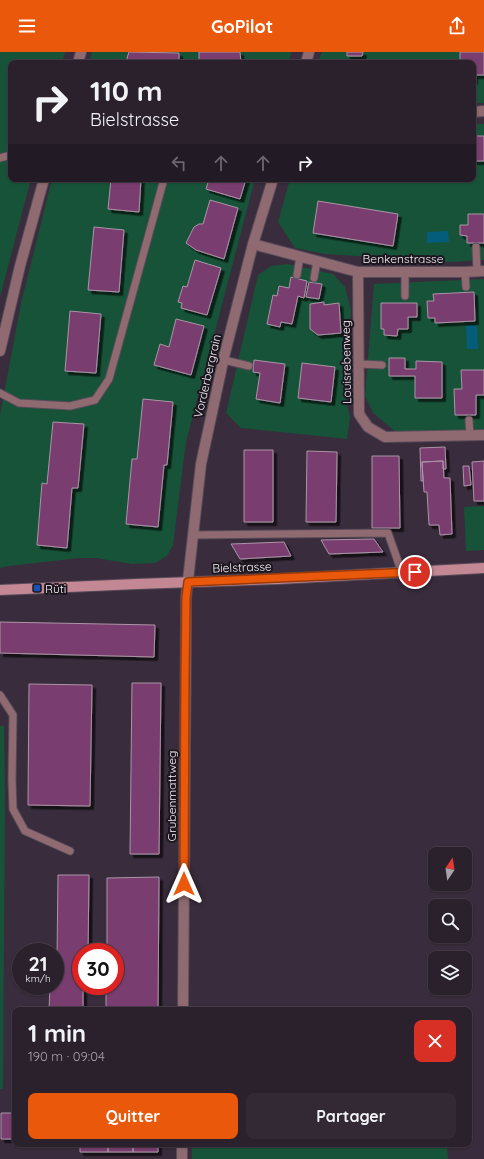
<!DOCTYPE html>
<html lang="fr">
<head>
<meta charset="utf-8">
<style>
  :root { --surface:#2b212d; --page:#332935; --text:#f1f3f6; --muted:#a6a3aa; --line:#473e49; --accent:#ea580c }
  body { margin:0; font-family:Quicksand,sans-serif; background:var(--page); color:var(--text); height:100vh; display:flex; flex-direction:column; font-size:15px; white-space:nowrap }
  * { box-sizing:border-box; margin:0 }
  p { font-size:13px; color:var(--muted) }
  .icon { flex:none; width:22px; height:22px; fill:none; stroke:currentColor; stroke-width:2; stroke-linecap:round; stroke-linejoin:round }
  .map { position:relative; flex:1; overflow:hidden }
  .panel { position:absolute; left:12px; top:955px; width:460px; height:140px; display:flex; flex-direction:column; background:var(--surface); border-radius:8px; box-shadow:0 1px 3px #0004,0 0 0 1px var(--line) }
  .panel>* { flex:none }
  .guide { position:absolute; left:8px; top:8px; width:468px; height:122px; border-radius:8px; box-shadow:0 1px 3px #0004,0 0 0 1px var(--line); background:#2b212d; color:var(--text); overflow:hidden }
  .needle { width:26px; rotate:13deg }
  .buttons { position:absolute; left:428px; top:795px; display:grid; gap:8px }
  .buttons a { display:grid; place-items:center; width:44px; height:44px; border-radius:8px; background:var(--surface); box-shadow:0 1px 3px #0004,0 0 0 1px var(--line); font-size:20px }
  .speed { position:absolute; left:12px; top:891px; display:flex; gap:8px; font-size:20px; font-weight:700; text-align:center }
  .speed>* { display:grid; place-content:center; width:52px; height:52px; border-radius:50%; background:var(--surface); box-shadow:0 1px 3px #0004,0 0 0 1px var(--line); line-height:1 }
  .speed small { font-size:10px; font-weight:400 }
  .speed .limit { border:6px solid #d22; background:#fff; color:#111 }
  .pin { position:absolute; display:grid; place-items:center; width:34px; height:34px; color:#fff; margin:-17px; border:2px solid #fff; border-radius:50%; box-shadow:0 1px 4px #0007 }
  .me { position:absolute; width:44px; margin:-22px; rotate:0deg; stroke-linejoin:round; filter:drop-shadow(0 0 3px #0008) }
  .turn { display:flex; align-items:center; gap:14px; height:84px; padding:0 16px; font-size:18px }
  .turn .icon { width:52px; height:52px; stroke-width:2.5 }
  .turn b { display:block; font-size:28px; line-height:34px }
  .lanes { display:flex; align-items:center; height:38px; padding:0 16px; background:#0003; justify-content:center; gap:20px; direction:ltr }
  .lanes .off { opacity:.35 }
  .round { display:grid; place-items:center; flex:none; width:42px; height:42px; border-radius:8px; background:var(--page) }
  .overview { display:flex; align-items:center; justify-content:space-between; height:68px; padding:0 16px }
  h1 { font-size:24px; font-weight:800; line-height:30px }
  .cta { display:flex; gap:8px; margin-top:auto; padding:8px 16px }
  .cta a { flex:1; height:46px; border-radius:8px; background:var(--accent); color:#fff; font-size:16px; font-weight:800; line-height:46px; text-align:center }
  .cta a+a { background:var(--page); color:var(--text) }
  header { display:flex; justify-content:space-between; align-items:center; height:52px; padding:0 16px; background:var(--accent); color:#fff; font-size:18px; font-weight:800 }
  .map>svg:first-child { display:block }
</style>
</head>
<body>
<header><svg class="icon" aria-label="menu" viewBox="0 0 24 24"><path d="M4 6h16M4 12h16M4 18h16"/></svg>GoPilot<svg class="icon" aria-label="share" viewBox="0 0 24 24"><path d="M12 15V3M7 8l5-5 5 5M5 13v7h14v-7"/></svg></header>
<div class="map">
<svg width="484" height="1107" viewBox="0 0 484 1107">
  <defs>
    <filter id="shadow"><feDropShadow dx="3.5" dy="3.5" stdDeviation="0" flood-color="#0009"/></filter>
  </defs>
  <rect width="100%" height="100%" fill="#392c3c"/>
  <path fill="#175338" d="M0,0h65l-3,11h-51v116h20l-31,118z
    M92,0h199l-2,11h-200z
    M322,0h162v51h-11v-40h-155z
    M473,72h11v136l-32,2 -127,-8 -30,-6 -17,-26 12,-43h183z
    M52,127h203l-69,263 -13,103 -6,11 -12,7 -23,1 -36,-6h-17l-70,8 -9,2v-153l21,-112z
    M288,212l45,10 12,13 6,23 -6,86 5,21 -3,22 -106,-11 -15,-15 32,-138 13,-9z
    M484,227v152l-87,2 -24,-20 -8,-17 9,-112z
    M484,454v44l-18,1 -2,-44z
    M0,674h4l1,67 -2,296h-3z
    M192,1092h255l1,15h-256z"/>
  <path fill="#045d7a" d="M448,179l1,11 -22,1v-11z
    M477,273l1,24h-11l-1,-23z"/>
  <path fill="#7a3d70" stroke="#aa95a6" filter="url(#shadow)" d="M129,0l50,1v10h-51l-1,-5z
    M199,0h41l1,11h-42z
    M347,0h16l-1,4h-15z
    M460,0h24v23h-10v6h-1v-18h-13z
    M473,84h11v25h-11z
    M111,127h30l-2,33 -31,-3z
    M209,127h37l-6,20 -34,-10z
    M210,148l28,8 -14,51 -28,-9 -10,-7 8,-16 5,-3h4z
    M318,149l80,13 -5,32 -80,-13z
    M468,162h16v29h-17v-7l-7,-1v-10h8z
    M94,175l30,3 -5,62 -31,-2z
    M195,208l26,8 -14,47 -26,-7 1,-5 -4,-1 5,-16 4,1z
    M291,225l16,4 -3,17 -6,-2 -6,28 -11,-2 -1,5 -13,-3 6,-29 4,1 2,-10 10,2z
    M309,230l13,2 -3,15 -13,-2z
    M474,240l1,29 -40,2v-5h-7l-1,-17h7l-1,-7z
    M324,250v3l15,-2 2,30 -23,2 -8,-6v-25z
    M381,251h36v14h-9v12h-10l-1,7 -13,-1v-6h-3z
    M70,259l31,3 -5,59 -31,-2z
    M176,267l28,7 -13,49 -37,-10 6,-21 9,3z
    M389,306h16v11h11v-8l26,1v36h-27v-22h-26z
    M254,308l31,4 -5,39 -24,-4 4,-26 -7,-1z
    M302,311l33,4 -4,35 -33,-4z
    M461,318h23v25h-8v20h-21l-1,-26h8z
    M143,347l30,3 -6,63h-3l-6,62 -32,-3 6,-65h5z
    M53,370l31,2 -6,64h-6l-5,60 -30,-3 5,-62 5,1z
    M445,395l1,22h-3v-8l-21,1 1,19h-2l-1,-33z
    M244,398h29v72h-29z
    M307,399l30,1 -1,70h-30z
    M372,404h27l1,72h-28z
    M443,409l1,17h6l2,56 -12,1 -1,-10h-10l-2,-33h-3l-2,-30z
    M484,409v40h-10l-2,-39z
    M463,414h6l2,19 -7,1z
    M374,487l9,13 -54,2 -8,-14z
    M284,490l7,14 -51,3 -9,-15z
    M0,570l155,3 -1,32 -154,-4z
    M132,631h29l-2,171h-29z
    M29,632l63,1 -2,121 -62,-1z
    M58,823h31l-1,77h-7v34h2v24h-34l1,-24h5v-28h2z
    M159,825l-1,133h-52v-24h9v-34h-8v-74z
    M13,1056h2v31h-14v-26h11z
    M80,1092h28v8h-28z
    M108,1092h25v8h-25z
    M133,1092h25v8h-25z"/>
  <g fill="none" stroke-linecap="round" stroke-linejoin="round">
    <defs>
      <path id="service" d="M0,106l11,-3
        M476,195l1,24
        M465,220l1,15
        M297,223l3,-19
        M314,226l3,-17
        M405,244v-24
        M224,308l25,6
        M359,312l23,1
        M0,341l19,10 51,3 25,-6 14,-21 55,-200
        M469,368l1,16
        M193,483l195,-2 14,40
        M0,643l13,20 -1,65 1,29 12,22 45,20"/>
      <path id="minor" d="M78,11l3,-11
        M306,11l3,-11
        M473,60l11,-1
        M253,192l105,28h107l19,-1
        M358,220l1,142 9,13 17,10 99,-2
        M0,299l20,-85 24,-87
        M183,958l3,-388v-24l15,-134 23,-107 29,-113 20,-65
        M182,1107v-15"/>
      <path id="secondary" d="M0,538l137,-6 141,-5 206,-11"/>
    </defs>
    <use href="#service" stroke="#574b5a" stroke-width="9"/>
    <use href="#minor" stroke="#574b5a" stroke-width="12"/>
    <use href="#secondary" stroke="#574b5a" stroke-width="12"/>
    <use href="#service" stroke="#8f6a70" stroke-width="7"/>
    <use href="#minor" stroke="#8f6a70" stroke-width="10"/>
    <use href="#secondary" stroke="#c38893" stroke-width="10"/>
  </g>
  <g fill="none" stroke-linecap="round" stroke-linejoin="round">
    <defs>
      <path id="route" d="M184,832l1,-205 1,-81 2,-16 227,-10"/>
    </defs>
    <use href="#route" stroke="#983908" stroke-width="10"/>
    <use href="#route" stroke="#ea580c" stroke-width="7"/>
  </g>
  <rect fill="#1a4fb4" stroke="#1c171e" stroke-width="1.5" x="33" y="532" width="8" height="8" rx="2"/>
  <g text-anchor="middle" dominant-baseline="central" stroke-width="4" stroke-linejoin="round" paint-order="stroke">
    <g font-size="12" fill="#f7eff9" stroke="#1c171e">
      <text x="403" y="206">Benkenstrasse</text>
      <text transform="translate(346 310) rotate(-91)">Louisrebenweg</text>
      <text transform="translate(207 324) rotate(-77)">Vorderbergrain</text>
      <text transform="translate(242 515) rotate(-2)">Bielstrasse</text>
      <text transform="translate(171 744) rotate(-90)">Grubenmattweg</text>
    </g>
    <g font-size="12" fill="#f7eff9" stroke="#1c171e" text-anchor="start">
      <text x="45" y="536">Rüti</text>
    </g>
  </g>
</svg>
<div class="buttons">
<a><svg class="needle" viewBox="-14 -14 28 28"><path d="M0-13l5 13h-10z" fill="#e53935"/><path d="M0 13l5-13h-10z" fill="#a6a3aa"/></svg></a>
<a><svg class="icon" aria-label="search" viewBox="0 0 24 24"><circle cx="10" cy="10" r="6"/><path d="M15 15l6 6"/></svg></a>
<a><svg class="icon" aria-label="layers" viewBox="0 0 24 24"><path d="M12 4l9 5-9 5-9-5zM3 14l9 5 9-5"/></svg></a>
</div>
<div class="speed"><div>21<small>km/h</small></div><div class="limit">30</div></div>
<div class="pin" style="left:415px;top:520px;background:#d93025"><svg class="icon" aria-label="arrive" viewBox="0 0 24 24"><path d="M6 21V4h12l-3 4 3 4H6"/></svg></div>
<svg class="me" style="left:184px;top:832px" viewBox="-20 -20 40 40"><path d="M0-17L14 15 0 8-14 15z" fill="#ea580c" stroke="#fff" stroke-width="4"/></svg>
<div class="guide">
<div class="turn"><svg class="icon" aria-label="right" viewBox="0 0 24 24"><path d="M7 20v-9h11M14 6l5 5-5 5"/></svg><div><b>110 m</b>Bielstrasse</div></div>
<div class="lanes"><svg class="icon off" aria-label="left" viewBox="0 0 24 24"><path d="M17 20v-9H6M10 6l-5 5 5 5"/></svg><svg class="icon off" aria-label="ahead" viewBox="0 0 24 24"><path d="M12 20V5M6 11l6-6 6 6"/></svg><svg class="icon off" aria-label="ahead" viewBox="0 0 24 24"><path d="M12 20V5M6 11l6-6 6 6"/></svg><svg class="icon" aria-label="right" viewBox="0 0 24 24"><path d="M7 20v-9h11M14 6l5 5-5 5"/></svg></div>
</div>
<section class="panel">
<div class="overview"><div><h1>1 min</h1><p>190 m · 09:04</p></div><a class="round" style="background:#d93025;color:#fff"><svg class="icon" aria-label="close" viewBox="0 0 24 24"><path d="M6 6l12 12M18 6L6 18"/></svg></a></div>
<div class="cta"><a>Quitter</a><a>Partager</a></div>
</section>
</div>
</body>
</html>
